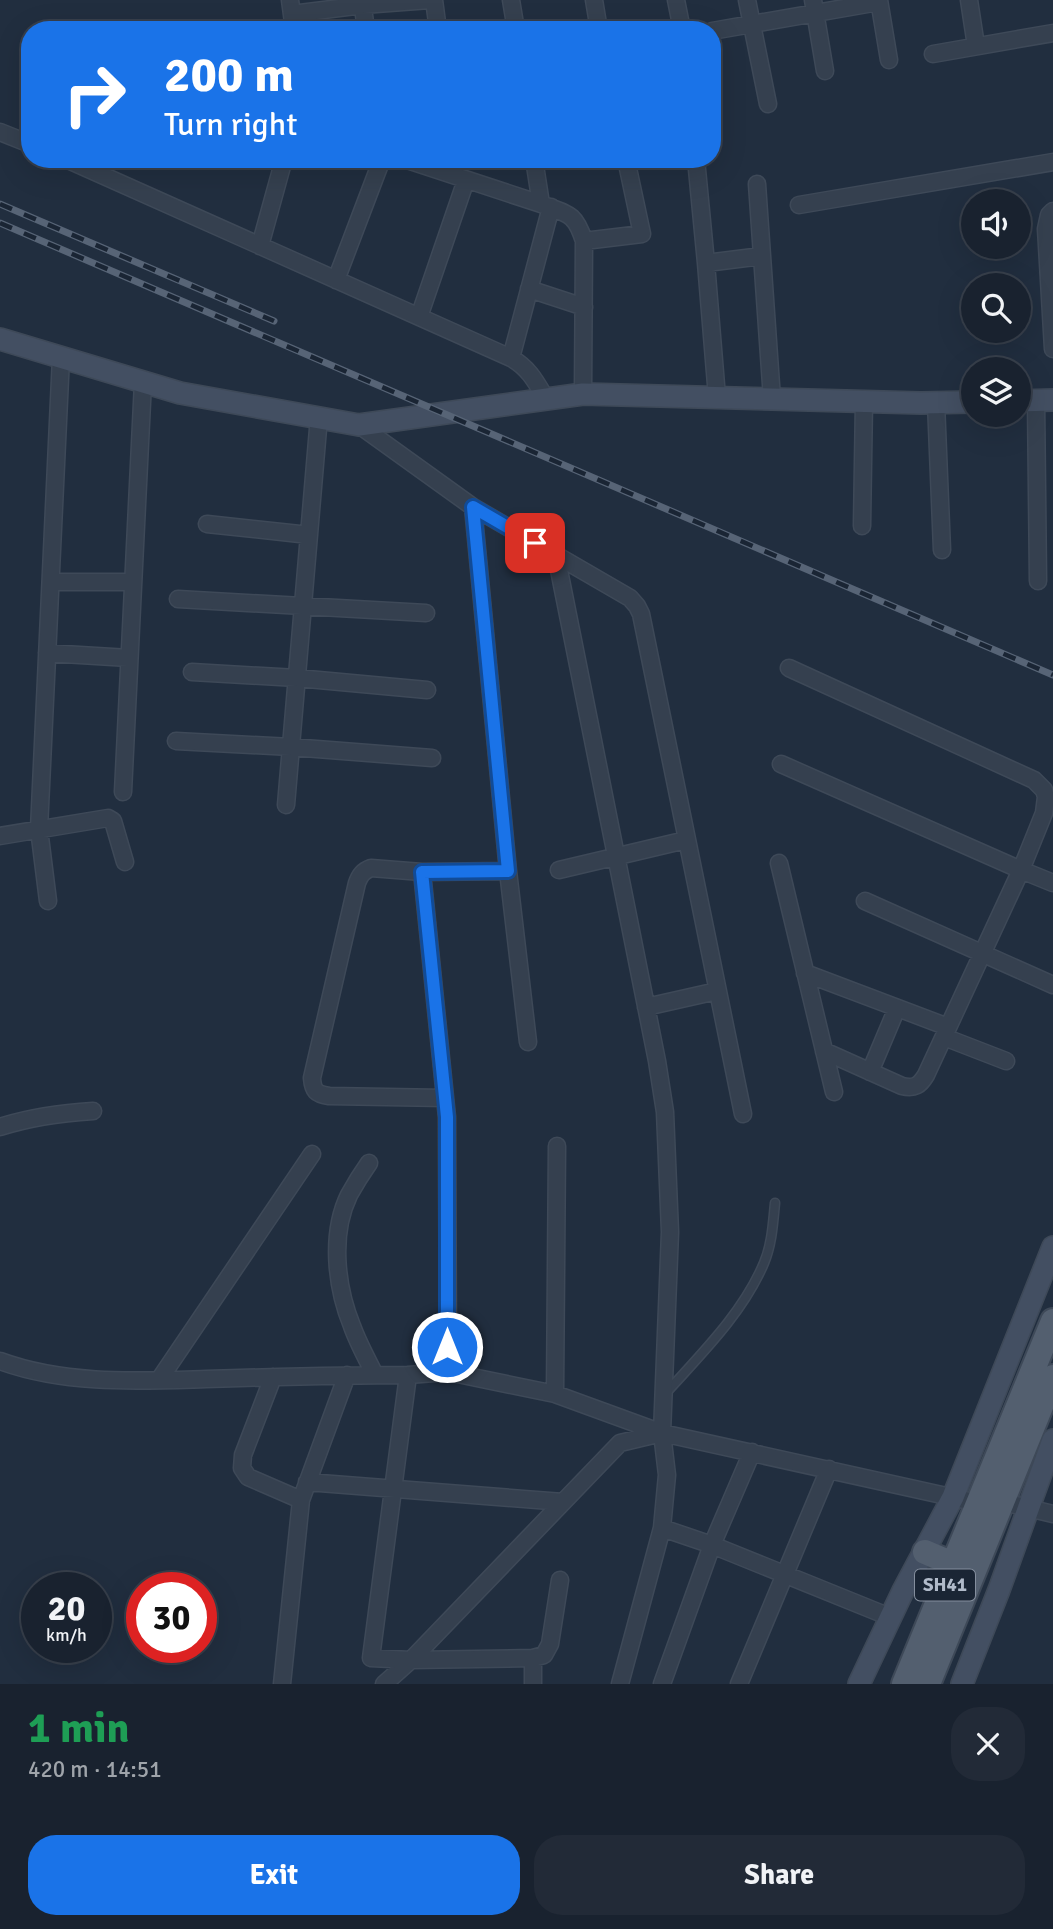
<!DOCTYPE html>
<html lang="en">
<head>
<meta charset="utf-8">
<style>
  :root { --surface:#19222f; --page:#222a37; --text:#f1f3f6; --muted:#9fa4aa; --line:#373f4b; --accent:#1a73e8 }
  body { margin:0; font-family:Signika,sans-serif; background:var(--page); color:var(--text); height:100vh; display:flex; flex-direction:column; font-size:26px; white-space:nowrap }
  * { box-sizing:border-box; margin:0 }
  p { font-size:23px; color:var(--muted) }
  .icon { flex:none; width:38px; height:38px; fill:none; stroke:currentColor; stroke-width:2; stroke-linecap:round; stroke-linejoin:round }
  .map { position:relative; height:1684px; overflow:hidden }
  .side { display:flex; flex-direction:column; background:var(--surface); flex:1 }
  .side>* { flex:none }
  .top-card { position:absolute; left:21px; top:21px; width:700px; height:147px; border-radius:28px; box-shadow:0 7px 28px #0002,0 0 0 2px var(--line); background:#1a73e8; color:#fff; overflow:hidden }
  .fabs { position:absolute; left:961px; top:189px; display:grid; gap:14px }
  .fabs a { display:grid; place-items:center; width:70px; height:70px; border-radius:50%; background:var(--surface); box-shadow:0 7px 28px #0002,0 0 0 2px var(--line); font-size:35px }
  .speed { position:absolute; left:21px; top:1572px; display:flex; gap:14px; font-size:35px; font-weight:700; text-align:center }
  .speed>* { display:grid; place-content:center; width:91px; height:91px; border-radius:50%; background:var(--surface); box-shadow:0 7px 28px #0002,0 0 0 2px var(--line); line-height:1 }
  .speed small { font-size:18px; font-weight:400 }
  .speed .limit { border:10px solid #d22; background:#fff; color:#111 }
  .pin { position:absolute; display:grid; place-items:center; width:60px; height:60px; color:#fff; margin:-30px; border-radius:14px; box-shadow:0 4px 10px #0006 }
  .me { position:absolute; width:77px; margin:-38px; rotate:0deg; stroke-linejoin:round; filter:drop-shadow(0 0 5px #0008) }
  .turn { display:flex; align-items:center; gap:24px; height:147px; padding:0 28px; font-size:32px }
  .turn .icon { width:91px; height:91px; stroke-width:2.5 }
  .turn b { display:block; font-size:49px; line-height:60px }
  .round { display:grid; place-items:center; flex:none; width:74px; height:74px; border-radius:28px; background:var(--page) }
  .headline { display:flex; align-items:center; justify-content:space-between; height:119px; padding:0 28px }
  h1 { font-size:42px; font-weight:700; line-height:52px; color:#1e9e55 }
  .action { display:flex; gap:14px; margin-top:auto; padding:14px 28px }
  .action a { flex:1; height:80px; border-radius:28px; background:var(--accent); color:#fff; font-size:28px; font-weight:700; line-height:80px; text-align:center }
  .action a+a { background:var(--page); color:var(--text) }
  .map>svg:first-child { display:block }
</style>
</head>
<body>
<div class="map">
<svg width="1053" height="1684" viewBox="0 0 1053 1684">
  <rect width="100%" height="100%" fill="#212e3f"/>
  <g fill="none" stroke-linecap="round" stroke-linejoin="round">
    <defs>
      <path id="lane" d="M665,1394c36,-40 78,-81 99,-131 8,-19 9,-40 11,-60"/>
      <path id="street" d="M290,0l4,30
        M362,0l4,30
        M434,0l4,30
        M511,0l5,30
        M594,0l5,30
        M676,0l6,30
        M747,0l21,104
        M813,0l12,71
        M879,0l10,60
        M969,0l7,46
        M292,14l71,-9 67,-5
        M712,31l167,-29
        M933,54l120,-21
        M0,132l30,12
        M66,159l445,199c18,10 25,24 35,41
        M404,159l137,45
        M534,159l7,45c26,10 34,8 43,37l-1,153
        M696,159l10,104 11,134
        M757,184l15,215
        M799,205l254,-43
        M1053,211l-4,4 -3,14 7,120
        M584,241l58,-7 -16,-75
        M260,246l24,-87
        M706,263l56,-7
        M336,280l46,-121
        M529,289l55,18
        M419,317l47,-137
        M511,358l40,-151
        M1036,400l2,181
        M936,403l6,147
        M359,425l114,82 35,364 20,171
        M473,507l157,91 7,8 4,8 102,500
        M207,524l102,11
        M862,526l2,-125
        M556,555l101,506 8,51 5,120 -8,201 5,42 -5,53 -42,156
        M51,582h82
        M178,599l248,14
        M47,653l82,5
        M789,668l245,112 10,10 2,7 -2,16 -23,57 -95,205c-6,10 -11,14 -24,11l-78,-35
        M192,672l105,6 130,12
        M176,741l115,6 141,11
        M781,764l240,106 32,13
        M123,792l20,-410
        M286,805l33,-388
        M0,836l108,-18 5,3 12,41
        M779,863l55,229
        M559,870l127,-30
        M422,872l25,245 1,255 -40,3 -37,283 40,2 209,-217 42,-10 316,70
        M48,901l-9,-72 22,-472
        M865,901l188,84
        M805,973l143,54
        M646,1007l71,-16
        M944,1037l62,24
        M870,1072l27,-64
        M445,1098l-116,-2c-13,-2 -16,-5 -17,-18l45,-195c3,-8 6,-12 14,-15l51,4 86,-1
        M0,1127c31,-10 61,-14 93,-16
        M369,1163c-7,10 -14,21 -20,32 -19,39 -13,92 3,131 6,17 15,33 23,49
        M0,1361c65,24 138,20 206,18 67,-2 135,-4 202,-4
        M448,1372l107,22 107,39
        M273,1377l-30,78 -1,13 6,9 53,23
        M159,1380l153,-226
        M555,1394l2,-248
        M307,1482l256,20
        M1003,1502l50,12
        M662,1528l50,17 178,72
        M282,1684l19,-184 46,-125
        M384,1684l27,-24 122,-2 11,-3 6,-11 10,-64
        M533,1684v-26
        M662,1684l50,-139 40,-93
        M739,1684l90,-215"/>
      <path id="secondary" d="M0,339l180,54 179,32 224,-31 338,9 52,-1
        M1018,401l35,-1
        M859,1684l44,-93 50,-94 100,-250
        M962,1684l37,-94 54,-150"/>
      <path id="primary" d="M925,1552l28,12
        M904,1684l149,-363
        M928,1684l125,-307"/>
    </defs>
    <use href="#lane" stroke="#3e4958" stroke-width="11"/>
    <use href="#street" stroke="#3e4958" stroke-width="19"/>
    <use href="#secondary" stroke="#3e4958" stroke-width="24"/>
    <use href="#primary" stroke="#3e4958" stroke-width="28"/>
    <use href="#lane" stroke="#35404f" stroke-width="8"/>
    <use href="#street" stroke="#35404f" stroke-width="16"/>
    <use href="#secondary" stroke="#434f62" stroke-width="21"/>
    <use href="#primary" stroke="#535f6f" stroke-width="24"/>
    <defs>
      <path id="rail" d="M0,204l274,117
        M0,223l1053,452"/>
    </defs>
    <use href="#rail" stroke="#576476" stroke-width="7"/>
    <use href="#rail" stroke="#1a2534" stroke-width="4.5" stroke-dasharray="13" stroke-linecap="butt"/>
  </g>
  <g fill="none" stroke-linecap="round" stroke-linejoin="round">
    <defs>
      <path id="route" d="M447,1347v-230l-25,-245 86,-1 -35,-364 62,36"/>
    </defs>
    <use href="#route" stroke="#114b97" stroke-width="18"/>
    <use href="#route" stroke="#1a73e8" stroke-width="12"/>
  </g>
  <g text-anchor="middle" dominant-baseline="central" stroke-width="7" stroke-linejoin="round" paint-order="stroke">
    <rect fill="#1a2534" stroke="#848e9d" stroke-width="2" x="915" y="1569.5" width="60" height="31" rx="5"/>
    <g font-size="19" font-weight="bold" fill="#b1bbca">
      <text x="945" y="1585">SH41</text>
    </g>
  </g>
</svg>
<div class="fabs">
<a><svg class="icon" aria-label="sound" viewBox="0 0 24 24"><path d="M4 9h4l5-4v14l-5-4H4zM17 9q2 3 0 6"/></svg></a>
<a><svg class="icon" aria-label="search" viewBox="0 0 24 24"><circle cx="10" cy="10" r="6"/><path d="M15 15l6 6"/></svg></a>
<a><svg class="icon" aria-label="layers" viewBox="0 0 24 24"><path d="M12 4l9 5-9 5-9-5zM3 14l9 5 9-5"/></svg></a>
</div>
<div class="speed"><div>20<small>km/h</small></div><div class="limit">30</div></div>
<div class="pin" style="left:535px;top:543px;background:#d93025"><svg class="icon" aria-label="arrive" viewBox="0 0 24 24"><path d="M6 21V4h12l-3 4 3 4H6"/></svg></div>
<svg class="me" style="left:447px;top:1347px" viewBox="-20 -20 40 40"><circle r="17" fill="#1a73e8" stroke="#fff" stroke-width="3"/><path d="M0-11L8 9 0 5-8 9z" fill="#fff"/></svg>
<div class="top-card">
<div class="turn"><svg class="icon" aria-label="right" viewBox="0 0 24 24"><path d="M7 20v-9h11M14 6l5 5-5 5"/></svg><div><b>200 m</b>Turn right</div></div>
</div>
</div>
<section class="side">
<div class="headline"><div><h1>1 min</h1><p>420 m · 14:51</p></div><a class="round"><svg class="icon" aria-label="close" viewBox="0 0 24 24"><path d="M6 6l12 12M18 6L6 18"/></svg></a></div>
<div class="action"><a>Exit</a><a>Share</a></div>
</section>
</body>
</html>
